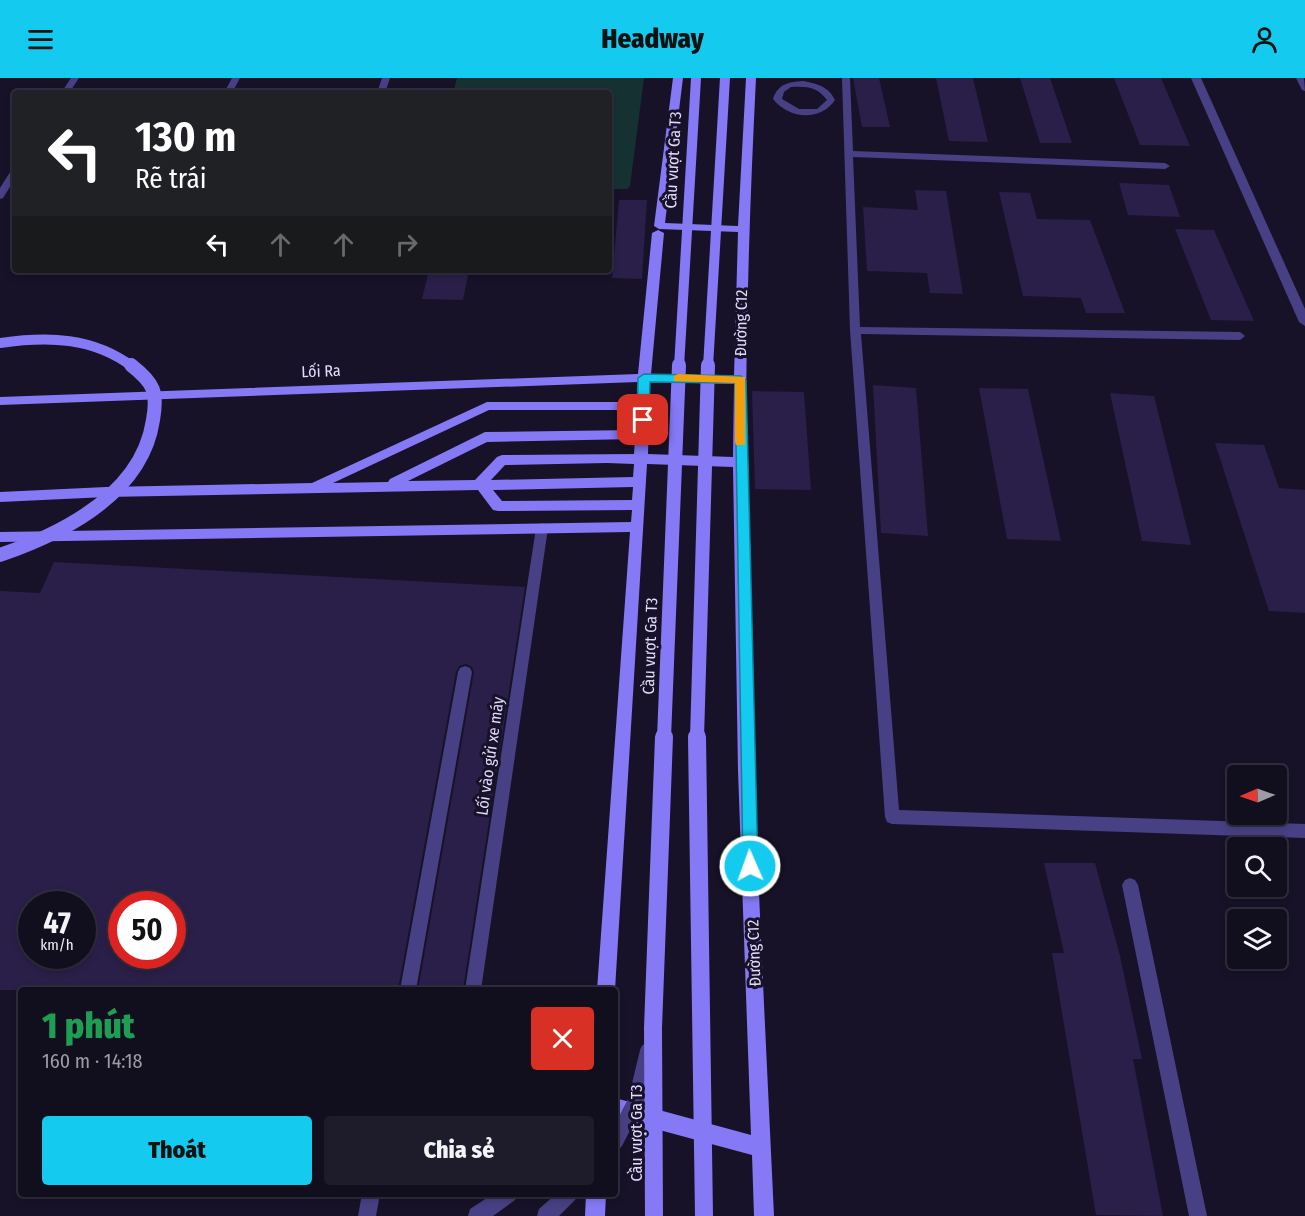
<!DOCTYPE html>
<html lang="vi">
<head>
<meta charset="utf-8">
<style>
  :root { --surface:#110e1e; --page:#1e1c2b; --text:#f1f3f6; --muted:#9c9ca4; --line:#302e3c; --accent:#15caef }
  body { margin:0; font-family:"Fira Sans Condensed",sans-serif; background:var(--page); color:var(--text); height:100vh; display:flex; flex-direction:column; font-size:22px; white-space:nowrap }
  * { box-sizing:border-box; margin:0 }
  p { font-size:20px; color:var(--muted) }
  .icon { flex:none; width:33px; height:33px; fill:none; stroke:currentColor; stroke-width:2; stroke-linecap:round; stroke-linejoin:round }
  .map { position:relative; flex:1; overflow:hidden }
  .details { position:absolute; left:18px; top:909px; width:600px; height:210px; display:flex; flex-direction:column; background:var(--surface); border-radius:6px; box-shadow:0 3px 9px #0003,0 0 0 2px var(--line) }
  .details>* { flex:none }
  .guide { position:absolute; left:12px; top:12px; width:600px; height:183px; border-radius:6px; box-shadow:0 3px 9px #0003,0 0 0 2px var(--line); background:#202124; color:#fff; overflow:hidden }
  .needle { width:39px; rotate:268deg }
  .fabs { position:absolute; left:1227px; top:687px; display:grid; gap:12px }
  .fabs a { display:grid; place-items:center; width:60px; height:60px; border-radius:6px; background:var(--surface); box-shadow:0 3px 9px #0003,0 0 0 2px var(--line); font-size:30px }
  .speed { position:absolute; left:18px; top:813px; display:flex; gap:12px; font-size:30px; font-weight:700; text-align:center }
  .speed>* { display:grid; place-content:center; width:78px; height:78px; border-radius:50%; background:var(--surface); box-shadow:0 3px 9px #0003,0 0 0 2px var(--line); line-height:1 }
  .speed small { font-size:15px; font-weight:400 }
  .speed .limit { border:9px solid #d22; background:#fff; color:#111 }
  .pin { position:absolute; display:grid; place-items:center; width:51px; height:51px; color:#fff; margin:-26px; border-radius:12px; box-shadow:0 3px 9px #0006 }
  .me { position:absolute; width:66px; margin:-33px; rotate:358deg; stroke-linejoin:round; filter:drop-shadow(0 0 4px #0008) }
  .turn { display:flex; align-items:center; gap:21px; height:126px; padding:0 24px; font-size:27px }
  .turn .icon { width:78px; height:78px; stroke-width:2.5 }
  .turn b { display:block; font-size:42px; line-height:51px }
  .lanes { display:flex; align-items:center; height:57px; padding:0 24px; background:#0003; justify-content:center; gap:30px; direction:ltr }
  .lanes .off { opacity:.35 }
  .round { display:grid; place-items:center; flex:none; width:63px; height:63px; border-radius:6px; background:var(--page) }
  .head { display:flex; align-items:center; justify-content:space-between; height:102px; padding:0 24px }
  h1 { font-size:36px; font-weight:800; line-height:45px; color:#1e9e55 }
  .action { display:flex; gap:12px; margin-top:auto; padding:12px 24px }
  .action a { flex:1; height:69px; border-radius:6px; background:var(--accent); color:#111; font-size:24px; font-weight:800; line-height:69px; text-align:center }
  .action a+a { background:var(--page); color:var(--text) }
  header { display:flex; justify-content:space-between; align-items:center; height:78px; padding:0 24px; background:var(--accent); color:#111; font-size:27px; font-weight:800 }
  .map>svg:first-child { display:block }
</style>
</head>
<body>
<header><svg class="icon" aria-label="menu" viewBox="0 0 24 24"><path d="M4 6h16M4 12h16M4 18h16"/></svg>Headway<svg class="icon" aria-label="person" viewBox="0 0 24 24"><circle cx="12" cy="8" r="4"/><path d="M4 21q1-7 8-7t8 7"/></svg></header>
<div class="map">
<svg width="1305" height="1138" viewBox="0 0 1305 1138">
  <rect width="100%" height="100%" fill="#171228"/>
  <path fill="#153132" d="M457,0h187l-14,108 -3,3h-18v-96h-156z"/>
  <path fill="#2a1f48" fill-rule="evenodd" d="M853,0h26l11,49h-28z
    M936,0h37l15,64 -39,-1z
    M1020,0h30l22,65h-32z
    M1114,0h47l29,68 -50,-1z
    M1119,105l50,2 11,32 -52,-2z
    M915,112l31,1 17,103 -33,-1 -3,-20 -60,-2 -4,-64 55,3z
    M999,114l31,1 7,26 53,1 35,93h-39l-5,-15 -58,-2z
    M619,122h28l-5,79 -30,-1z
    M1175,151l39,1 40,91 -43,-1z
    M429,192h40l-6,30 -41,-1z
    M873,307l43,3 12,148 -47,-3z
    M979,310l49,1 33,152 -54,-2z
    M752,313l52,1 7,98 -56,-1z
    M1110,315l44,3 37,149 -49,-4z
    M1215,365l49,2 15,43 26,2v123l-36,-2z
    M54,484l471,25 -62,403h-45l56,-318 -2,-5 -6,-3 -7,2 -3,6 -58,318h-398v-399l40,2zM32,826h50v52h-50zM122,826h50v52h-50z
    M1044,785h51l25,93 22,103h-9l30,157 -67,-1 -44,-262h12z"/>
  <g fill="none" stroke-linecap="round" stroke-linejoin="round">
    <path fill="#484084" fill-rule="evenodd" d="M71,0h8l-10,15h-8z
      M232,0h8l-8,15h-8z
      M382,0h8l-5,15h-8z
      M842,0h8l3,73 312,12 5,3 -5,3 -312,-12 7,170 380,5 5,4 -5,4 -379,-6 38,476 406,14v14l-413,-14 -5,-2 -2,-5 -35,-487z
      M1296,0h8l1,13 -3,-1z
      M803,3c15,3 25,5 32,19 -15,22 -46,19 -62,-1 5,-15 15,-17 30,-18zM791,9c15,-1 27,0 36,13l-10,9h-18l-17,-10 2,-7z
      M15,90v11l-12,19 -3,1v-11l12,-19z
      M542,445l6,5 -67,462h-16l71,-462z
      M465,588l5,2 2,4 -56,318h-16l58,-318 2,-4z
      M1130,800l5,2 3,5 69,331h-18l-67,-331 3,-5z
      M362,1116h18l-4,22h-18z
      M493,1116h25l-3,6 -22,16h-25l2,-7z
      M556,1116h22l-3,6 -16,16h-22l2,-7z"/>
    <path fill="#484084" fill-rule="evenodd" d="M1191,0h10l104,231v17l-6,-4z"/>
    <path fill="#8579f6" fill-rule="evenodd" d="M673,0h10l-18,145 73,3 8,-148h10c-6,120 -10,240 -10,360 2,259 16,520 28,778h-20l-2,-61 -137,-37v-20l136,37 -13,-365 -5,-303 -86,-3 -32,526h-18l33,-458 -630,10v-10l631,-10 1,-12 -134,1 -5,-1 -15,-20 -372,7 -106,5v-10l106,-5 206,-4 175,-81h150l1,-20 -638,23v-8l638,-23 14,-141 6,-3 6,3 -13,141 83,2 4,-144 -79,-3 -5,-3zM650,304l84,2 -1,73 -85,-3zM489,332h147v20l-151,2 -95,47 -2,3 -55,1zM635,361l-1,15 -132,1 -5,2 -22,23 -67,1 79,-39zM607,385l27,1 -1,13 -142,3 14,-15zM633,409l-1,13 -130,1 -9,-11z
      M586,1116h20l-1,22h-20z"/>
    <path stroke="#484084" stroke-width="16" d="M615,1064l21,-41 12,-50"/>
    <path stroke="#8579f6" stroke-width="10" d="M0,265c48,-7 93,-6 133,24
      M679,289l17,-289
      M708,289l17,-289"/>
    <path stroke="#8579f6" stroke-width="14" d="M0,477c64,-22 142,-61 153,-135 5,-28 1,-37 -22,-55
      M664,660l15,-373
      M697,660l11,-373"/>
    <path stroke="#8579f6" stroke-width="18" d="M697,659l7,479
      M654,1138l-1,-188 11,-291"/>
  </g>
  <path fill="#15caef" stroke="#0e839b" stroke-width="1.5" d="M644,296l97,2 5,4 12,486 -2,5 -6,2 -5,-2 -2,-5 -8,-483 -85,-1 -1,38 -6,4 -6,-4 1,-42z"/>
  <path fill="#f59e0b" d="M678,296l67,3v68h-9l-1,-3v-59l-61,-2v-5z"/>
  <g text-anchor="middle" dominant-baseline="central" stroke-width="6" stroke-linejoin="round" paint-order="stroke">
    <g font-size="16" fill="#e2dbfd" stroke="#171228">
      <text transform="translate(673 82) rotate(-87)">Cầu vượt Ga T3</text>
      <text transform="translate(741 245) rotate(-89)">Đường C12</text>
      <text transform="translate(321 293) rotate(-2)">Lối Ra</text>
      <text transform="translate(650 568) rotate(-88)">Cầu vượt Ga T3</text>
      <text transform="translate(490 678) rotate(-82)">Lối vào gửi xe máy</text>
      <text transform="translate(754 875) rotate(-92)">Đường C12</text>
      <text transform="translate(636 1055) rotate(-90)">Cầu vượt Ga T3</text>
    </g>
  </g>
</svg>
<div class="fabs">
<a><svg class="needle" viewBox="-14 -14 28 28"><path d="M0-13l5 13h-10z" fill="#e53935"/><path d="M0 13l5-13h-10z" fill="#9c9ca4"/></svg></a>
<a><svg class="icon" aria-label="search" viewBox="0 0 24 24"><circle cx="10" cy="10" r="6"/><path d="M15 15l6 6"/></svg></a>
<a><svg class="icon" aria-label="layers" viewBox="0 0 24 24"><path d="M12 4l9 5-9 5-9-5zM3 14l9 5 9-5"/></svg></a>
</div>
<div class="speed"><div>47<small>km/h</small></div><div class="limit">50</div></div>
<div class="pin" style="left:643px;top:342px;background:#d93025"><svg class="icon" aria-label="arrive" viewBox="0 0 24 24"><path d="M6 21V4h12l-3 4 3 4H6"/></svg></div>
<svg class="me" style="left:750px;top:788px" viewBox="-20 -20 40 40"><circle r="17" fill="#15caef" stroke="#fff" stroke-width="3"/><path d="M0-11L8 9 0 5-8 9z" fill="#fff"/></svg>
<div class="guide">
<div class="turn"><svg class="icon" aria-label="left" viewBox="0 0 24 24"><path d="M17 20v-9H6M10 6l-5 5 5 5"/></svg><div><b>130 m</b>Rẽ trái</div></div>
<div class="lanes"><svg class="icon" aria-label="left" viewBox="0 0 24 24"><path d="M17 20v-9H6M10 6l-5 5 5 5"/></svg><svg class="icon off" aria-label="ahead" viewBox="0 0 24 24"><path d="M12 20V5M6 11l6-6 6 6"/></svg><svg class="icon off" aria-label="ahead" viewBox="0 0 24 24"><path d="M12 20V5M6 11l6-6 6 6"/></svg><svg class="icon off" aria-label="right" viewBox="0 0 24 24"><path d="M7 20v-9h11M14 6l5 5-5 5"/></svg></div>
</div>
<section class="details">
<div class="head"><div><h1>1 phút</h1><p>160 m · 14:18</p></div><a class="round" style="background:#d93025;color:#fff"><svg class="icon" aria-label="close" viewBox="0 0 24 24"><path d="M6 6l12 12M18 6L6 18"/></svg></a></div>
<div class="action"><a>Thoát</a><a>Chia sẻ</a></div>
</section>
</div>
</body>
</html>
